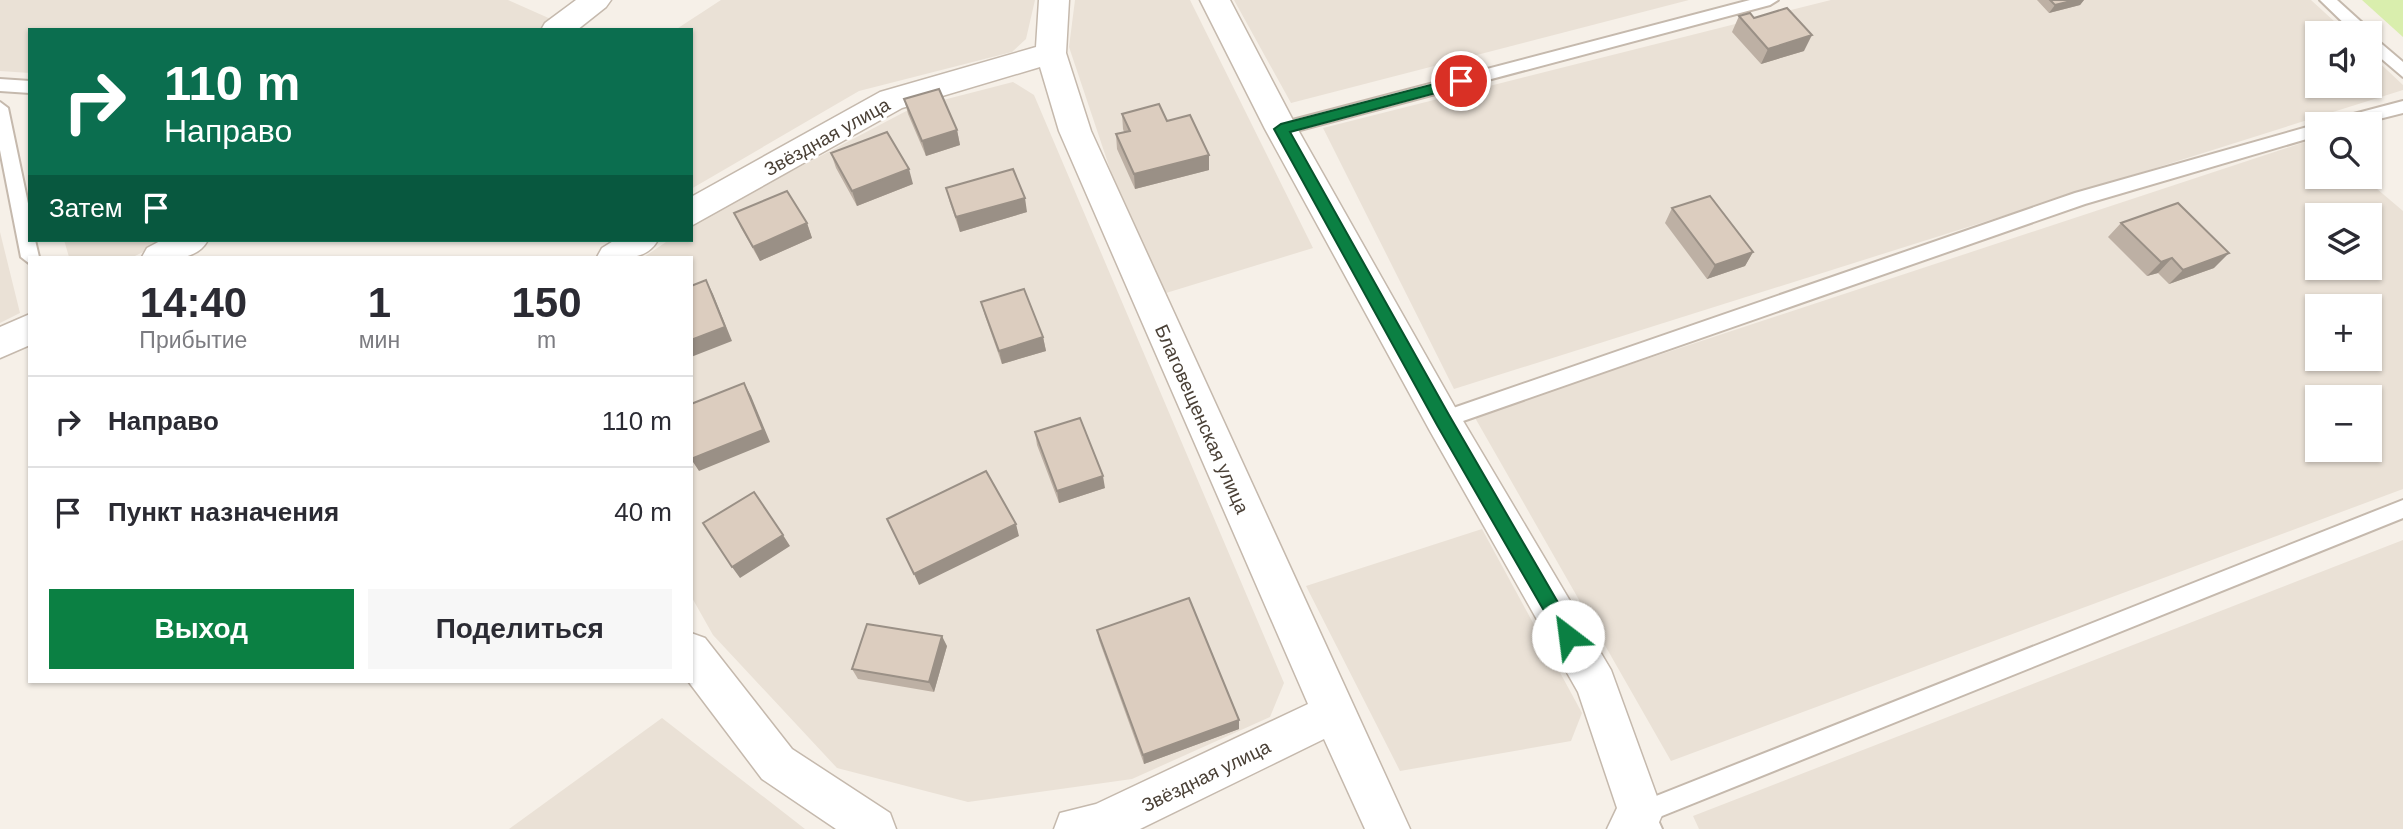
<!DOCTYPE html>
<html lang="ru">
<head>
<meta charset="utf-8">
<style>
  :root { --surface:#fff; --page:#f7f7f7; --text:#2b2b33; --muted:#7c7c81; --line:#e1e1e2; --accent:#0b8043 }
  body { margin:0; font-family:Arial,sans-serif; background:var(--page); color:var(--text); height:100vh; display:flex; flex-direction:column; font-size:26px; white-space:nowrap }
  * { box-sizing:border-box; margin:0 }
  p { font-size:23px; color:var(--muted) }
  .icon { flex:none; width:38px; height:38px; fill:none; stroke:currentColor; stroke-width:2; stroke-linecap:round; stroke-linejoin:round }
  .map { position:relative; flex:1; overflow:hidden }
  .drawer { position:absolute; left:28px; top:256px; width:665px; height:427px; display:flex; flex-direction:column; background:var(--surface); border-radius:0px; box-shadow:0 2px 5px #0004 }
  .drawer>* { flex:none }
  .top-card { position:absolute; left:28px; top:28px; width:665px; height:214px; border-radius:0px; box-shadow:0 2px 5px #0004; background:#0b6e4f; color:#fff; overflow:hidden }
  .tools { position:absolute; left:2305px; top:21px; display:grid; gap:14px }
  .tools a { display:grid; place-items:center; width:77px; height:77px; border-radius:0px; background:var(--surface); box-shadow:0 2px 5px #0004; font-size:35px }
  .pin { position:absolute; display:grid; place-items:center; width:60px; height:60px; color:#fff; margin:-30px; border:4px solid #fff; border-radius:50%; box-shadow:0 2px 7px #0007 }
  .me { position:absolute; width:77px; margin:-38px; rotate:330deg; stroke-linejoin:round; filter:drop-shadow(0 0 5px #0008) }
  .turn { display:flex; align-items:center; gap:24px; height:147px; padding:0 21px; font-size:32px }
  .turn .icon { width:91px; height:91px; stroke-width:2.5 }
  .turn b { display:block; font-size:49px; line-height:60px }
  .then { display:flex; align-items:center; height:66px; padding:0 21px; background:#0003; gap:14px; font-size:26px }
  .eta { display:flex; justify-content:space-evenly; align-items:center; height:119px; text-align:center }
  .eta b { font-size:42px; font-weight:800; line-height:49px }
  .cta { display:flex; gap:14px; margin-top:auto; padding:14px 21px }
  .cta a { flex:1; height:80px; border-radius:0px; background:var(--accent); color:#fff; font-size:28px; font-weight:800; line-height:80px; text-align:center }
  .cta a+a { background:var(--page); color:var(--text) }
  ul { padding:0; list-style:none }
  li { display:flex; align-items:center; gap:21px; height:91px; padding:0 21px; border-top:2px solid var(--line) }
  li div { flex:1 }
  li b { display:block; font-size:26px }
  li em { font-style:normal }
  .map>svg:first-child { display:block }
</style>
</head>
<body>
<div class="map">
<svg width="2403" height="829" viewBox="0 0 2403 829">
  <rect width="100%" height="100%" fill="#f6f0e8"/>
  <path fill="#eae1d6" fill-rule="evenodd" d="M0,0h508l45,20 -16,10h-507v43l-30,-2z
    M721,0h314l-9,39 -14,13 -153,39 -168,98v-159h-16z
    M1075,0h115l123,248 -160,49 -84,-250z
    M1234,0h455l-398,103z
    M1831,0h480l36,33h-30v53h53v-32l33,31v5l-949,299 -131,-261z
    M1013,82l21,13 250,588 -14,34 -138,62 -164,23 -131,-34 -124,-133 -22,-39v-339h-47l25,-17h22v-15l6,-4 215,-113z
    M2317,138v39h46l40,34v278l-732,272 -197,-345zM2317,215h53v53h-53zM2317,306h53v53h-53zM2317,397h53v53h-53z
    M0,232l20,81 -20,10z
    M64,240h103l-34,17h-64z
    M1482,529l100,184 -11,28 -171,30 -94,-185z
    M2403,540v289h-704l-6,-13z
    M662,718l143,111h-296z"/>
  <path fill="#d9eead" d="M2362,0h41v37z"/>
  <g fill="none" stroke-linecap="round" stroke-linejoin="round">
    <defs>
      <path id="service" d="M1750,0h28l-8,5 -489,130 -8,-6 8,-6z
        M2320,0h17l32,29 1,5 33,28v15l-33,-28v-16h-16z
        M0,79l30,2v12l-30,-2z
        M2403,101v12l-44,11h-30l2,-4z
        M0,102l8,6 22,105v27h5l4,17h-9v7l-9,-7 -21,-107z
        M2318,124l-1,12 -232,68 -642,224 -7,-2 -3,-6 3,-6 639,-221z
        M2403,500v18l-746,300 5,11h-25l-7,-16 3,-8 8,-3z"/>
      <path id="minor" d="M576,0h35l-5,7 -29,23h-36l4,-7z
        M1039,0h30l-3,53 25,78 319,698h-45l-41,-90 -184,90h-86l6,-16 36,-9 212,-100 -249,-573 -19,-64 -138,41 -211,118v-29l189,-105 156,-45z
        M1200,0h30l67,128 159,281 155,261 52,143 -7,16h-49l10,-21 -39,-116 -148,-261 -165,-302z
        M162,240h46c-13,24 -42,17 -66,17l5,-9z
        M615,240h43c-13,23 -38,17 -61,17l5,-9z
        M30,314v31l-30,13v-31z
        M691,633l14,5 87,111 98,64 6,16h-60l-74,-50 -74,-98h3z"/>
    </defs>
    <use href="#service" stroke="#c5b9ad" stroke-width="4"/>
    <use href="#minor" stroke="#c5b9ad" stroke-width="3"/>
    <use href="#service" fill="#fff" fill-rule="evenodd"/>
    <use href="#minor" fill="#fff" fill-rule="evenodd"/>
  </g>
  <path fill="#bdb0a4" d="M2037,0h47l-4,5 -31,8z
    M1739,16l65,35 -43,13 -29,-32z
    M904,99l53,31 3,15 -34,11 -18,-42z
    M1122,114l45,7 42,34v15l-74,19 -18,-40 -1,-15 8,-2 -1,-3z
    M831,153l82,31 -56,22 -21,-38z
    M946,188l81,24 -67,20 -10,-29z
    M1672,208l81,44 -8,14 -38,13 -42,-56z
    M734,213l73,10 5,15 -52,23 -19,-33z
    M2121,223l93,45 -45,16 -11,-11 -11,3 -39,-39z
    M981,302l62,35 3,14 -44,13 -17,-48z
    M1035,432l70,56 -46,15 -22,-58z
    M1097,630l142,90v9l-95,35 -45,-124z
    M947,646l-13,46 -76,-13 -6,-10z"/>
  <path fill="#9a9086" d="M2075,0h9l-4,5 -31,8 6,-8z
    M1812,35l-8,16 -43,13 7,-15z
    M957,130l3,15 -34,11 -4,-15z
    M1209,155v15l-74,19 -1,-15z
    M909,169l4,15 -56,22 -5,-15z
    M1025,198l2,14 -67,20 -4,-15z
    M807,223l5,15 -52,23 -7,-14z
    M1753,252l-8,14 -38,13 8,-14z
    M2229,253l-15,15 -45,16 14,-14z
    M2172,258l-14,15 -11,3 14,-14z
    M706,280l7,14 19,47 -41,16v-17z
    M1043,337l3,14 -44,13 -3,-13z
    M744,383l7,13 19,46 -71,29 -8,-12z
    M1103,476l2,12 -46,15 -2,-12z
    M1016,524l3,12 -100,49 -5,-11z
    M783,535l7,11 -50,32 -8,-11z
    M942,636l5,10 -13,46 -5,-10z
    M1239,720v9l-95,35 -1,-9z"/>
  <path fill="#dccdbf" stroke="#9a9086" stroke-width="2" d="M2050,0h25l-20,5z
    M1787,8l25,27 -44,14 -29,-33 11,-3 4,5z
    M939,89l18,41 -35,11 -18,-42z
    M1159,104l8,17 23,-6 19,40 -75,19 -18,-40 14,-3 -8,-17z
    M887,132l22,37 -57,22 -21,-38z
    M1013,169l12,29 -69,19 -10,-29z
    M787,191l20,32 -54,24 -19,-34z
    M1710,196l43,56 -38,13 -43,-57z
    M2178,203l51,50 -46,17 -11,-12 -11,4 -40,-39z
    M706,280l19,47 -34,13v-54z
    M1024,289l19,48 -44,14 -18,-49z
    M744,383l19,47 -72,29v-55z
    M1080,418l23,58 -46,15 -22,-59z
    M986,471l30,53 -102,50 -27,-55z
    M754,492l29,43 -51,32 -29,-44z
    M1189,598l50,122 -96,35 -46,-125z
    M867,624l75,12 -13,46 -77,-13z"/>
  <path fill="#0b8043" stroke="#07532c" stroke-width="2" d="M1461,77l7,4 -2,4 -176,47 159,283 125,215 3,6 -3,6 -6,2 -6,-2 -125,-217 -163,-296 7,-5z"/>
  <g text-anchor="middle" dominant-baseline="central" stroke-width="6" stroke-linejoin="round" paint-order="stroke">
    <g font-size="19" fill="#4a4036" stroke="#fff">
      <text transform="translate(827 137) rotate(-29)">Звёздная улица</text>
      <text transform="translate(1202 419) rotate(66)">Благовещенская улица</text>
      <text transform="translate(1206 776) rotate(-26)">Звёздная улица</text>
    </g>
  </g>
</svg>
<div class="tools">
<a><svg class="icon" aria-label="sound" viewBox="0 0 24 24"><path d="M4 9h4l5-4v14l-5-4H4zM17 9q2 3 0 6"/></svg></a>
<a><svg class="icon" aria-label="search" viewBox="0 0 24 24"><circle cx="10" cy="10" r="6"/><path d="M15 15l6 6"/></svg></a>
<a><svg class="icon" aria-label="layers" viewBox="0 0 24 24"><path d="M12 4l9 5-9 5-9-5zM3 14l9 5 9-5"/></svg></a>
<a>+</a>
<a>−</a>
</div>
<div class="pin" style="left:1461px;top:81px;background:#d93025"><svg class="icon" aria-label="arrive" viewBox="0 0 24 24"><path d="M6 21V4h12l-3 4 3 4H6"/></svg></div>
<svg class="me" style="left:1568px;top:636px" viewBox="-20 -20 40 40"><circle r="19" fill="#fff"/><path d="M0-13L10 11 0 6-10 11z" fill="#0b8043"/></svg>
<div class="top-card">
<div class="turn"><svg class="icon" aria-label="right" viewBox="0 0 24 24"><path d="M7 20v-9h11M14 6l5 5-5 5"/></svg><div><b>110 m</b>Направо</div></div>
<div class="then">Затем<svg class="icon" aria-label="arrive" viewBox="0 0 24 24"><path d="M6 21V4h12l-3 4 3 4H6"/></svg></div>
</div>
<section class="drawer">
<div class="eta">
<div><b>14:40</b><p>Прибытие</p></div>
<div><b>1</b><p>мин</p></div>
<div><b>150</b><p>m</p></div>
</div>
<ul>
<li><svg class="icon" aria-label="right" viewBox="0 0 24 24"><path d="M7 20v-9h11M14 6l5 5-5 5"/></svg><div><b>Направо</b></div><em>110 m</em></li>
<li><svg class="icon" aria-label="arrive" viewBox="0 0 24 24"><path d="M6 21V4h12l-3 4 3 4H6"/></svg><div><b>Пункт назначения</b></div><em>40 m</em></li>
</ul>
<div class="cta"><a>Выход</a><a>Поделиться</a></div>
</section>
</div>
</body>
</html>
